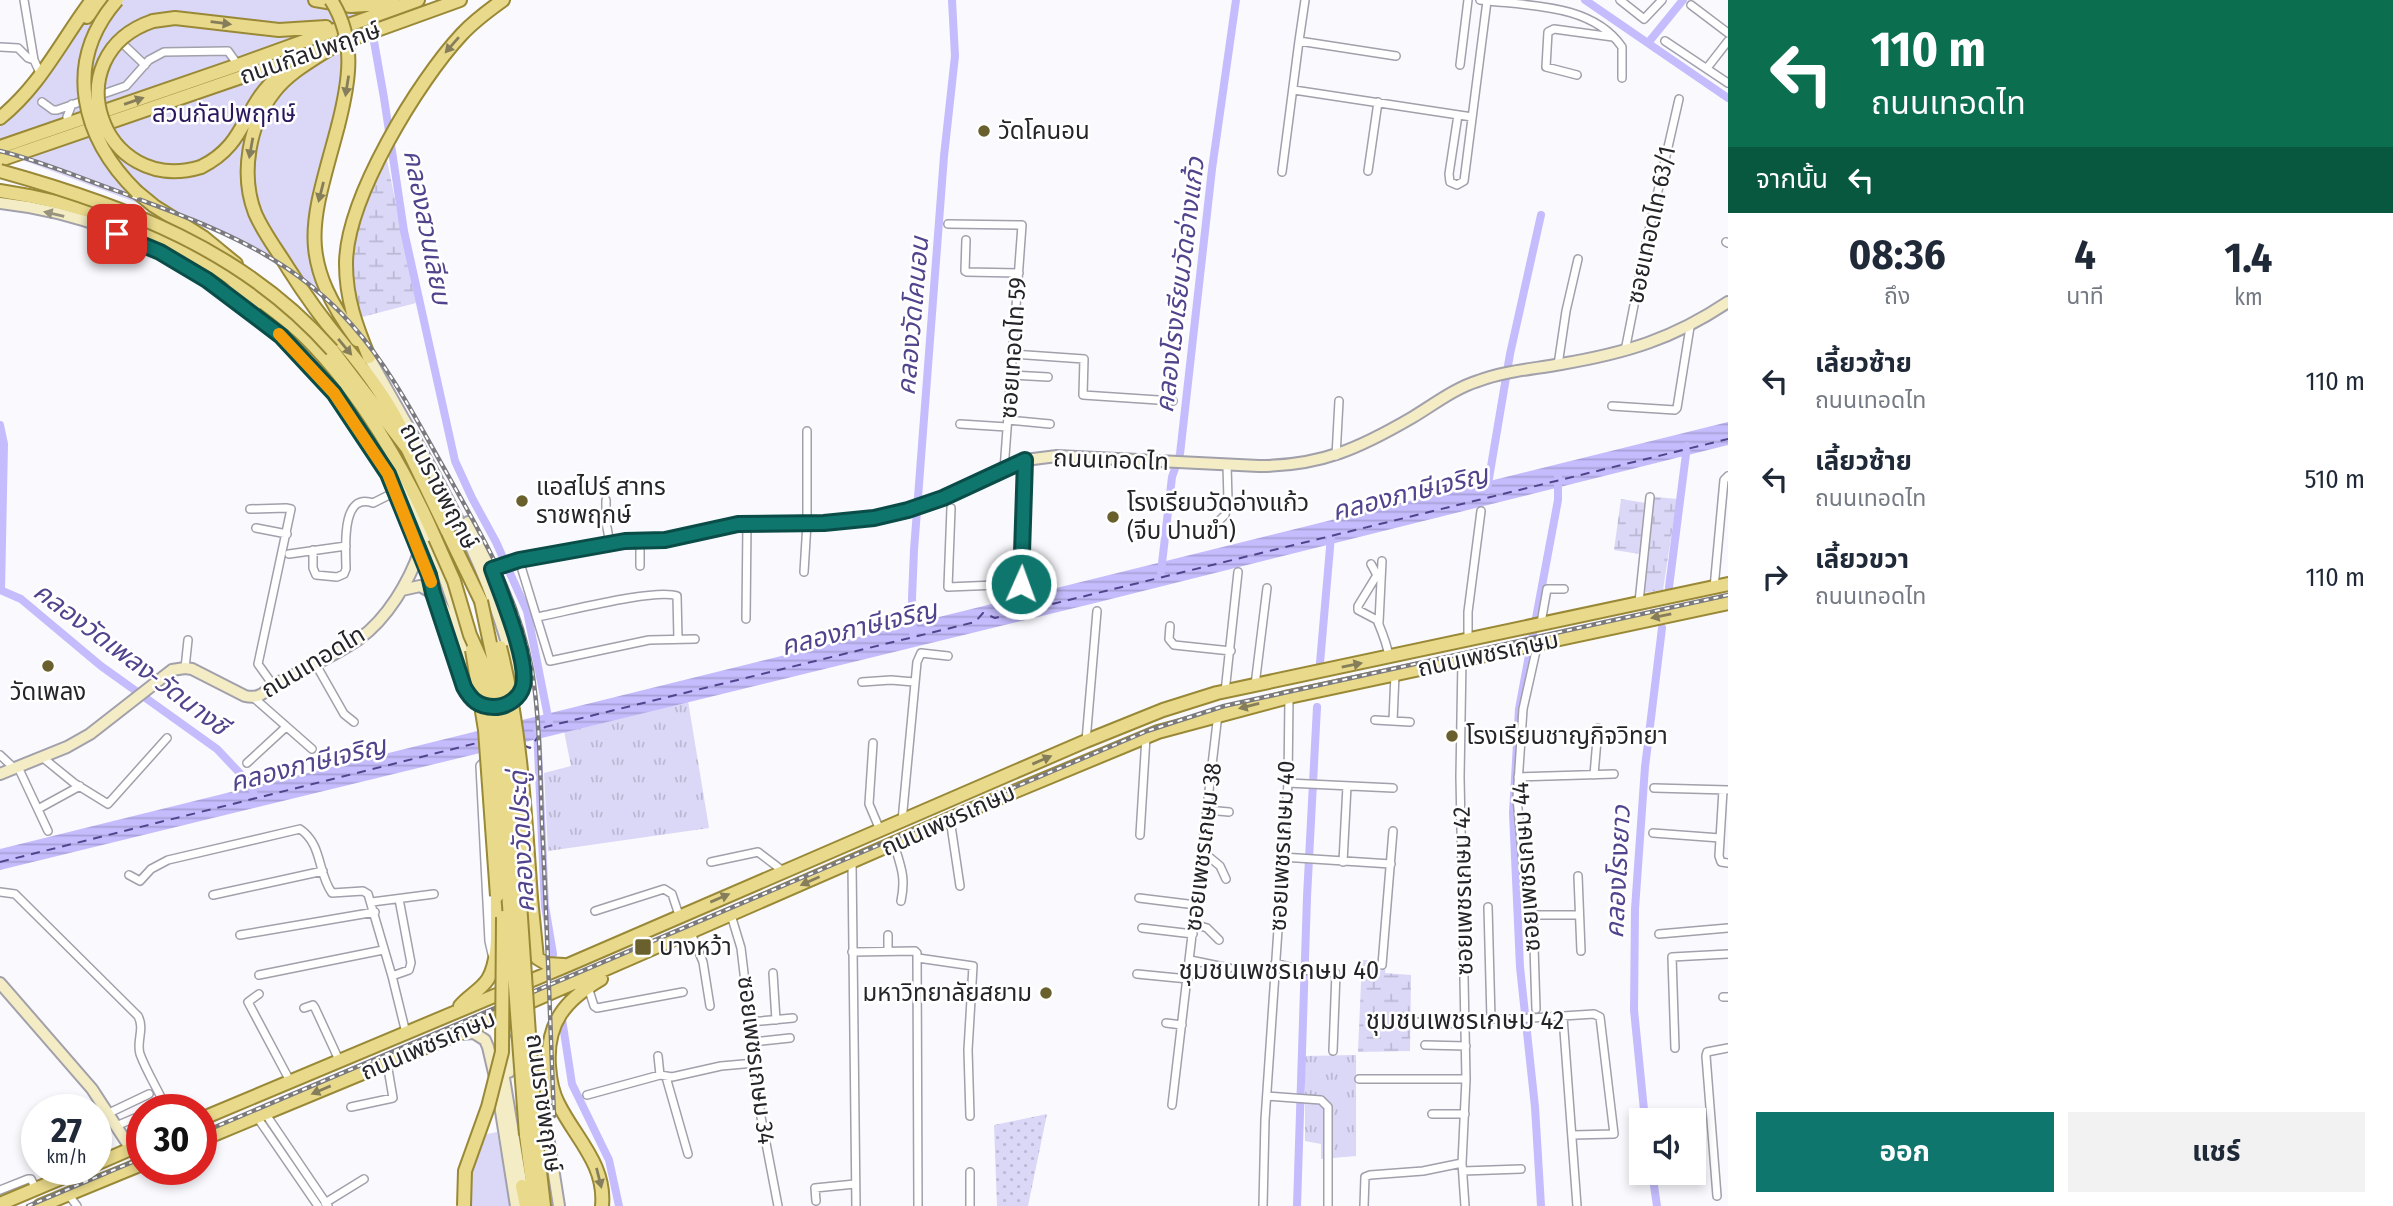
<!DOCTYPE html>
<html lang="th">
<head>
<meta charset="utf-8">
<style>
  :root { --surface:#fff; --page:#f2f2f3; --text:#1f2937; --muted:#747a83; --accent:#0f766e }
  body { margin:0; font-family:"Fira Sans Condensed","Noto Sans Thai",sans-serif; background:var(--page); color:var(--text); height:100vh; display:flex; flex-direction:column; font-size:26px; white-space:nowrap }
  * { box-sizing:border-box; margin:0 }
  p { font-size:23px; color:var(--muted) }
  .icon { flex:none; width:38px; height:38px; fill:none; stroke:currentColor; stroke-width:2; stroke-linecap:round; stroke-linejoin:round }
  .map { position:relative; flex:1; overflow:hidden }
  .panel { display:flex; flex-direction:column; background:var(--surface); width:665px }
  .panel>* { flex:none }
  .top-card { background:#0b6e4f; color:#fff; overflow:hidden }
  .buttons { position:absolute; left:1629px; top:1108px; display:grid; gap:14px }
  .buttons a { display:grid; place-items:center; width:77px; height:77px; border-radius:0px; background:var(--surface); box-shadow:0 4px 10px #0003; font-size:35px }
  .speed { position:absolute; left:21px; top:1094px; display:flex; gap:14px; font-size:35px; font-weight:700; text-align:center }
  .speed>* { display:grid; place-content:center; width:91px; height:91px; border-radius:50%; background:var(--surface); box-shadow:0 4px 10px #0003; line-height:1 }
  .speed small { font-size:18px; font-weight:400 }
  .speed .limit { border:10px solid #d22; background:#fff; color:#111 }
  .pin { position:absolute; display:grid; place-items:center; width:60px; height:60px; color:#fff; margin:-30px; border-radius:14px; box-shadow:0 4px 10px #0006 }
  .me { position:absolute; width:77px; margin:-38px; rotate:2deg; stroke-linejoin:round; filter:drop-shadow(0 0 5px #0008) }
  .turn { display:flex; align-items:center; gap:24px; height:147px; padding:0 28px; font-size:32px }
  .turn .icon { width:91px; height:91px; stroke-width:2.5 }
  .turn b { display:block; font-size:49px; line-height:60px }
  .then { display:flex; align-items:center; height:66px; padding:0 28px; background:#0003; gap:14px; font-size:26px }
  .eta { display:flex; justify-content:space-evenly; align-items:center; height:119px; text-align:center }
  .eta b { font-size:42px; font-weight:700; line-height:49px }
  .cta { display:flex; gap:14px; margin-top:auto; padding:14px 28px }
  .cta a { flex:1; height:80px; border-radius:0px; background:var(--accent); color:#fff; font-size:28px; font-weight:700; line-height:80px; text-align:center }
  .cta a+a { background:var(--page); color:var(--text) }
  ul { padding:0; list-style:none }
  li { display:flex; align-items:center; gap:21px; height:98px; padding:0 28px }
  li div { flex:1 }
  li b { display:block; font-size:26px }
  li em { font-style:normal }
  main { display:flex; flex:1; min-height:0 }
  .map>svg:first-child { display:block }
</style>
</head>
<body>
<main>
<div class="map">
<svg width="1728" height="1206" viewBox="0 0 1728 1206">
  <defs>
    <pattern id="grass-tufts" width="24" height="20" patternUnits="userSpaceOnUse" patternTransform="scale(1.75)"><rect width="24" height="20" fill="#dad7f7"/><path d="M3 7l-1-3M5 7V3M7 7l1-3M15 17l-1-3M17 17v-4M19 17l1-3" fill="none" stroke="#bbb8d4"/></pattern>
    <pattern id="wetland-marsh" width="20" height="14" patternUnits="userSpaceOnUse" patternTransform="scale(1.75)"><rect width="20" height="14" fill="#dad7f7"/><path d="M1 5h8M5 5V1M11 12h8M15 12V8" fill="none" stroke="#bbb8d4"/></pattern>
    <pattern id="garden-dots" width="8" height="8" patternUnits="userSpaceOnUse" patternTransform="scale(1.75)"><rect width="8" height="8" fill="#dad7f7"/><path d="M2 2h.1M6 6h.1" fill="none" stroke="#bbb8d4" stroke-width="1.8" stroke-linecap="round"/></pattern>
    <pattern id="water-rules" width="6" height="5" patternUnits="userSpaceOnUse" patternTransform="scale(1.75)"><rect width="6" height="5" fill="#c4bcfc"/><path d="M0 2.5h6" fill="none" stroke="#a8a1d8"/></pattern>
  </defs>
  <rect width="100%" height="100%" fill="#faf9fe"/>
  <path fill="url(#grass-tufts)" d="M688,701l21,127 -161,23 -4,-78 27,-7 -7,-35z
    M1356,1055v101l-35,3v-15l-16,-3v-85z"/>
  <path fill="url(#wetland-marsh)" d="M386,155l30,148 -58,15 -7,-32 1,-53z
    M1647,496l30,3 -14,91 -20,3 3,-38 -32,-5 7,-51 25,4z
    M1362,960l24,1 -1,12 26,2 -1,76 -52,1z"/>
  <path fill="#dad7f7" d="M106,0h296l-53,53 -31,158 11,88 -69,-45 -39,-20 -196,-73 -25,-7v-46z
    M497,1132l13,74h-39l-2,-34 13,-37z"/>
  <path fill="url(#garden-dots)" d="M1047,1114l-19,92h-31l-3,-81z"/>
  <path fill="url(#water-rules)" d="M1728,422v23l-637,159 -1091,266v-21z"/>
  <g fill="none" stroke-linecap="round" stroke-linejoin="round">
    <path stroke="#c4bcfc" stroke-width="8" d="M1585,0l143,98
      M369,13l15,85 20,133 51,230 17,37 24,44 31,69 22,111
      M1648,43l35,-43
      M0,425l4,19 -3,146
      M1487,490l23,-136 31,-139
      M1161,572l11,-95 8,-23 32,-285 24,-169
      M1669,587l18,-141
      M0,590l21,9 80,67 116,83 34,36 3,10
      M913,633l-1,-35 2,-48 30,-394 11,-100 -3,-56
      M1320,663l11,-127
      M537,728l8,178 8,48
      M562,1019l10,65 37,76 10,46
      M1645,1120l-11,-110 1,-101 10,-142 17,-139
      M1652,1172l5,34
      M1297,1206l10,-309 10,-190
      M1541,1206l-6,-99 -15,-140 -7,-154 6,-104 39,-209v-23"/>
    <path stroke="#52438d" stroke-width="2" stroke-dasharray="9 7" stroke-linecap="butt" d="M523,745l7,3 15,-21 430,-105 8,-9 12,5 733,-179
      M0,862l481,-120"/>
    <defs>
      <path id="minor" d="M24,0l10,60
        M1480,0c47,6 112,3 142,47v31
        M1620,0l24,19 18,-19
        M1691,5l37,28
        M1299,41l6,-41
        M1665,41l63,42
        M123,44l22,21
        M0,47l18,1 10,10 6,2 7,15
        M1460,65l8,-65
        M1707,68l21,-27
        M1577,75l-31,-8 2,-35 6,-3 59,8
        M1294,90l178,27
        M42,102l11,8h4l69,-24 23,-26 15,-8 64,-1 10,14
        M1458,115l-9,59 1,8 7,3 7,-4 23,-180
        M67,117l5,-13
        M1368,171l10,-69
        M1282,172l17,-131 97,15
        M948,224l74,1 -18,245
        M966,240l-1,31 2,1 52,1
        M1726,242l2,1
        M1625,351l22,-112 32,-140
        M1014,354l70,5 -1,36 90,6
        M1558,365l8,-54 12,-52
        M1012,375l36,2
        M1612,406l63,4 2,-2 13,-81
        M1008,420l42,4
        M960,424l47,3
        M1336,456l3,-55
        M606,500v22l4,22
        M951,508l-3,79 73,-3 4,-124
        M250,509l36,-1 5,1 -33,155 15,21
        M256,528l31,6
        M1204,535l21,-20 3,-15 -1,-35
        M640,540v26
        M313,550v18l3,7 21,2 7,-3 2,-5c0,-18 -6,-78 27,-66l22,-11
        M289,554l57,-8
        M519,560l31,101 99,-21 46,-1
        M1371,564l6,11 -19,31v4l19,10c5,12 10,23 12,37
        M804,572l3,-49v-92
        M1714,588l10,-108 4,-4
        M1639,602l11,-105
        M537,617c28,-5 118,-29 140,-21l1,43
        M746,619l1,-96
        M1379,622l3,-61
        M1541,623l6,-34h17
        M1170,626l-1,13 5,6 57,6
        M1468,639v-27l13,-101
        M1462,659l-2,118 6,302 -4,84 3,43
        M315,663l29,51 10,8
        M185,668l3,-28
        M862,682l29,-2 23,2
        M1255,685l12,-97
        M1225,692l13,-120
        M254,698l58,51
        M1375,720l35,2
        M1393,721l2,-47
        M1086,741l11,-130
        M873,743l-4,61 11,26
        M0,755l14,13
        M42,757l32,26 34,21 59,-66
        M247,763l39,-36
        M18,767l30,64
        M1594,775l4,-47
        M1518,777l96,-3
        M1288,783l105,5
        M1654,788l74,2
        M1723,790l-4,66 2,6 7,1
        M38,809l42,-23
        M1207,810l22,2
        M950,819l10,67
        M902,821l15,-159 4,-9 27,3
        M1653,833l67,5
        M1140,835l6,-98
        M894,844c7,23 12,33 7,57
        M1202,851l18,15 6,13
        M1282,857l109,7
        M711,862l47,-10 25,19
        M1343,862l4,-76
        M852,863l4,343
        M129,875l11,6 11,-12 17,-9 132,-31c23,16 17,43 32,64l31,-2 5,3 24,82 14,57
        M1578,876l3,75
        M0,892l15,2 123,122c7,13 -2,25 2,38 7,19 19,37 27,56
        M213,895l110,-24
        M1139,898l57,7
        M372,902l62,-8
        M1488,907l3,112
        M595,911l69,-22 8,5 7,21
        M731,915l10,33 20,169 17,89
        M1533,915h46
        M1194,924l13,4 12,12
        M1142,928l51,6
        M691,933l12,29 7,44
        M1659,934l69,-6
        M240,935l135,-23
        M888,935v16
        M852,952l63,-1 2,2 1,253
        M918,958l55,8 -5,84 2,66
        M1190,960l39,8
        M1275,963l26,7 35,3 -3,78
        M1382,965l11,-134
        M773,973l3,47
        M1137,974l51,5
        M259,975l124,-25
        M392,976l17,-6 2,-7 -12,-64
        M588,987l6,19 3,2 86,-16
        M259,994l-11,8 42,79
        M1723,997h5
        M304,1008l9,-3 2,3 24,52
        M1536,1009l-3,-94 -9,-41 -7,-76 6,-89 15,-67
        M1563,1017l14,189
        M1466,1019h52l76,-5 6,3 14,117 -41,1
        M750,1022l43,-4
        M1412,1022l54,2
        M1166,1023l16,2
        M752,1042l38,-4
        M1425,1045l41,1
        M1675,1048l-3,-91 56,-3
        M658,1056l2,19
        M666,1077l22,77
        M1359,1079h107
        M587,1095l73,-20 12,2 49,-11 34,-3
        M1267,1096l54,4 7,7v99
        M1172,1105l46,-391
        M351,1107l42,-9 -6,-35
        M109,1113l40,-19
        M265,1113l63,93
        M1432,1114h33
        M257,1117l61,89
        M116,1126l26,-11
        M1463,1171l58,-2
        M0,1190l28,-11h3l5,10
        M68,1194l9,12
        M1717,1196l-11,-140 1,-4 21,-4
        M816,1201l-1,-13 40,-4
        M325,1203l39,-24
        M970,1206v-34
        M1263,1206l2,-86 23,-337 1,-86
        M1364,1206l1,-29 5,-2 53,-4 39,-8"/>
      <path id="tertiary" d="M488,759l-7,7 9,175 3,13"/>
      <path id="secondary" d="M0,203c73,8 153,36 212,81
        M225,294l56,42 53,56 54,82 11,12 42,82 13,38 15,57
        M369,357c55,100 117,196 144,309 3,12 4,20 -9,27
        M393,486l36,89 4,20
        M468,522c17,30 62,130 55,163 -2,10 -9,16 -17,19
        M492,569l27,-9 106,-19 40,-1 73,-16 86,-1 50,-5 34,-8 35,-12 82,-38 32,-4 202,10c62,0 101,-18 154,-49 20,-12 42,-29 65,-36 26,-10 56,-12 83,-17 65,-11 112,-25 167,-62
        M402,590l18,-4c29,13 30,42 38,69 -3,21 8,45 29,51
        M0,774l67,-27 23,-13 82,-64 13,-2 7,1 53,27c13,3 18,-2 28,-11 28,-14 60,-28 86,-46 28,-20 50,-57 61,-89
        M0,983l92,106 39,60
        M460,1034l14,-1 11,7 3,7 9,39 19,120
        M535,1053l24,153
        M501,1060l22,133
        M509,1072v-19l7,-15 7,-2"/>
      <path id="primary" d="M315,0l36,6 43,-3
        M87,17l16,-17
        M153,21l22,-3 104,12 47,-3
        M337,44c-21,14 -47,27 -63,48 -25,32 -34,82 -19,121 8,19 22,37 33,55 17,27 35,52 56,77 19,22 60,76 63,103
        M338,44l122,-44
        M0,118c41,-33 61,-77 92,-118
        M338,126c-25,95 -44,128 19,214
        M0,147l238,-82 180,-65
        M0,160l317,-109
        M201,167c47,-23 41,-61 78,-91
        M0,191c74,11 150,36 214,76 15,9 29,21 43,31 17,13 34,25 49,40 54,54 99,131 129,200
        M137,192l17,14 49,31 33,27
        M207,280l48,25
        M332,350l75,98 74,153
        M369,357c-13,-31 -23,-59 -23,-93 0,-65 72,-183 116,-230 12,-13 27,-24 41,-34
        M531,898l6,60 10,6 17,1
        M601,979c-36,21 -55,44 -52,87 1,13 3,26 9,37 17,35 48,61 44,103
        M460,1006c8,-10 21,-16 28,-27 13,-22 8,-58 9,-83
        M201,1119l367,-154 518,-224 77,-31 54,-17 511,-109
        M526,1135l9,71
        M536,1137l8,69
        M201,1140l251,-104 518,-226 188,-78 131,-35 439,-94
        M96,1164l46,-20
        M522,1186l4,20
        M0,1204l83,-35
        M40,1206l102,-42"/>
    </defs>
    <use href="#minor" stroke="#a1a0ab" stroke-width="10"/>
    <use href="#tertiary" stroke="#a1a0ab" stroke-width="12"/>
    <use href="#secondary" stroke="#a1a0ab" stroke-width="14"/>
    <use href="#primary" stroke="#998936" stroke-width="16"/>
    <use href="#minor" stroke="#fff" stroke-width="7"/>
    <use href="#tertiary" stroke="#fff" stroke-width="9"/>
    <use href="#secondary" stroke="#f3ecc5" stroke-width="10"/>
    <use href="#primary" stroke="#e8d98b" stroke-width="12"/>
    <defs>
      <path id="rail" d="M0,151c40,10 78,26 117,40 88,33 171,61 235,134 40,45 67,100 97,152 35,63 70,120 83,193 8,50 8,103 10,155 5,97 8,194 12,291
        M201,1133l946,-402 77,-25 504,-111
        M28,1206l114,-48"/>
    </defs>
    <use href="#rail" stroke="#7b7a7e" stroke-width="4.5"/>
    <use href="#rail" stroke="#fff" stroke-width="2" stroke-dasharray="5" stroke-linecap="butt"/>
    <defs>
      <path id="primary-bridge" d="M117,0c-55,63 -35,138 20,192
        M331,0c26,41 18,83 7,126
        M153,21c-100,34 -52,176 48,146
        M0,171c126,35 244,79 332,179
        M435,538l19,43 16,54 13,29 6,22 7,43 30,406
        M481,601l25,117 4,38 26,381
        M500,647c21,82 25,166 31,251
        M472,650l13,80 12,166
        M464,1206l1,-35 23,-64 14,-55 1,-135"/>
    </defs>
    <use href="#primary-bridge" stroke="#998936" stroke-width="16" stroke-linecap="butt"/>
    <use href="#primary-bridge" stroke="#e8d98b" stroke-width="12"/>
  </g>
  <defs><path id="oneway-solid" d="M-6-.8H1V-3.2L6.5 0L1 3.2V.8H-6Z" transform="scale(1.75)"/></defs>
  <g fill="#867e5a">
    <use href="#oneway-solid" transform="translate(221 23) rotate(7)"/>
    <use href="#oneway-solid" transform="translate(452 45) rotate(131)"/>
    <use href="#oneway-solid" transform="translate(347 86) rotate(99)"/>
    <use href="#oneway-solid" transform="translate(134 101) rotate(-19)"/>
    <use href="#oneway-solid" transform="translate(251 148) rotate(100)"/>
    <use href="#oneway-solid" transform="translate(321 192) rotate(104)"/>
    <use href="#oneway-solid" transform="translate(345 347) rotate(50)"/>
    <use href="#oneway-solid" transform="translate(1661 616) rotate(168)"/>
    <use href="#oneway-solid" transform="translate(1352 665) rotate(-11)"/>
    <use href="#oneway-solid" transform="translate(1249 706) rotate(166)"/>
    <use href="#oneway-solid" transform="translate(1042 760) rotate(-23)"/>
    <use href="#oneway-solid" transform="translate(810 881) rotate(156)"/>
    <use href="#oneway-solid" transform="translate(720 898) rotate(-23)"/>
    <use href="#oneway-solid" transform="translate(321 1090) rotate(157)"/>
    <use href="#oneway-solid" transform="translate(599 1178) rotate(76)"/>
  </g>
  <use fill="#96927e" href="#oneway-solid" transform="translate(54 214) rotate(-167)"/>
  <g fill="none" stroke-linecap="round" stroke-linejoin="round">
    <defs>
      <path id="route" d="M117,234l43,18 47,28 74,56 53,57 54,81 41,101 4,18 31,94c7,13 15,20 30,20 13,0 26,-9 29,-21 6,-26 -22,-91 -31,-117l27,-9 106,-19 40,-1 73,-16 86,-1 50,-5 34,-8 35,-12 82,-38 -4,124"/>
    </defs>
    <use href="#route" stroke="#0a4d48" stroke-width="18"/>
    <use href="#route" stroke="#0f766e" stroke-width="12"/>
    <path stroke="#f59e0b" stroke-width="12" d="M279,334l55,59 54,81 43,108"/>
  </g>
  <g fill="#6a602d" stroke="#fff" stroke-width="2.5">
    <circle cx="984" cy="131" r="7"/>
    <circle cx="522" cy="501" r="7"/>
    <circle cx="1113" cy="517" r="7"/>
    <circle cx="48" cy="666" r="7"/>
    <circle cx="1452" cy="736" r="7"/>
    <rect x="634" y="938" width="18" height="18" rx="3.5"/>
    <circle cx="1046" cy="993" r="7"/>
  </g>
  <g text-anchor="middle" dominant-baseline="central" stroke-width="5" stroke-linejoin="round" paint-order="stroke">
    <g font-size="24" fill="#252428" stroke="#fff">
      <text transform="translate(310 53) rotate(-19)">ถนนกัลปพฤกษ์</text>
      <text transform="translate(1651 225) rotate(-78)">ซอยเทอดไท 63/1</text>
      <text transform="translate(1013 348) rotate(-86)">ซอยเทอดไท 59</text>
      <text transform="translate(1111 460) rotate(2)">ถนนเทอดไท</text>
      <text transform="translate(439 486) rotate(62)">ถนนราชพฤกษ์</text>
      <text transform="translate(1488 654) rotate(-12)">ถนนเพชรเกษม</text>
      <text transform="translate(313 662) rotate(-31)">ถนนเทอดไท</text>
      <text transform="translate(948 820) rotate(-24)">ถนนเพชรเกษม</text>
      <text transform="translate(1282 846) rotate(-87)">ซอยเพชรเกษม 40</text>
      <text transform="translate(1203 847) rotate(-83)">ซอยเพชรเกษม 38</text>
      <text transform="translate(1526 867) rotate(-94)">ซอยเพชรเกษม 44</text>
      <text transform="translate(1463 891) rotate(-91)">ซอยเพชรเกษม 42</text>
      <text transform="translate(428 1045) rotate(-23)">ถนนเพชรเกษม</text>
      <text transform="translate(756 1060) rotate(83)">ซอยเพชรเกษม 34</text>
      <text transform="translate(544 1103) rotate(82)">ถนนราชพฤกษ์</text>
    </g>
    <g font-size="24" fill="#2b175e" stroke="#fff">
      <text x="224" y="114">สวนกัลปพฤกษ์</text>
    </g>
    <g font-size="24" fill="#252428" stroke="#fff" text-anchor="start">
      <text x="998" y="131">วัดโคนอน</text>
      <text x="536" y="487">แอสไปร์ สาทร<tspan x="536" dy="28">ราชพฤกษ์</tspan></text>
      <text x="1127" y="503">โรงเรียนวัดอ่างแก้ว<tspan x="1127" dy="28">(จีบ ปานขำ)</tspan></text>
      <text x="48" y="692" text-anchor="middle">วัดเพลง</text>
      <text x="1466" y="736">โรงเรียนชาญกิจวิทยา</text>
      <text x="659" y="947">บางหว้า</text>
      <text x="1032" y="993" text-anchor="end">มหาวิทยาลัยสยาม</text>
    </g>
    <g font-size="26" font-style="italic" fill="#52438d" stroke="#fff">
      <text transform="translate(427 227) rotate(79)">คลองสวนเลียบ</text>
      <text transform="translate(1180 285) rotate(-83)">คลองโรงเรียนวัดอ่างแก้ว</text>
      <text transform="translate(913 316) rotate(-85)">คลองวัดโคนอน</text>
      <text transform="translate(1410 493) rotate(-14)">คลองภาษีเจริญ</text>
      <text transform="translate(859 628) rotate(-14)">คลองภาษีเจริญ</text>
      <text transform="translate(131 659) rotate(37)">คลองวัดเพลง-วัดนางชี</text>
      <text transform="translate(308 764) rotate(-14)">คลองภาษีเจริญ</text>
      <text transform="translate(522 842) rotate(-93)">คลองวัดประดู่</text>
      <text transform="translate(1618 872) rotate(-87)">คลองโรงยาว</text>
    </g>
    <g font-size="26" fill="#252428" stroke="#fff">
      <text x="1279" y="970">ชุมชนเพชรเกษม 40</text>
      <text x="1465" y="1020">ชุมชนเพชรเกษม 42</text>
    </g>
  </g>
</svg>
<div class="buttons">
<a><svg class="icon" aria-label="sound" viewBox="0 0 24 24"><path d="M4 9h4l5-4v14l-5-4H4zM17 9q2 3 0 6"/></svg></a>
</div>
<div class="speed"><div>27<small>km/h</small></div><div class="limit">30</div></div>
<div class="pin" style="left:117px;top:234px;background:#d93025"><svg class="icon" aria-label="arrive" viewBox="0 0 24 24"><path d="M6 21V4h12l-3 4 3 4H6"/></svg></div>
<svg class="me" style="left:1021px;top:584px" viewBox="-20 -20 40 40"><circle r="17" fill="#0f766e" stroke="#fff" stroke-width="3"/><path d="M0-11L8 9 0 5-8 9z" fill="#fff"/></svg>
</div>
<section class="panel">
<div class="top-card">
<div class="turn"><svg class="icon" aria-label="left" viewBox="0 0 24 24"><path d="M17 20v-9H6M10 6l-5 5 5 5"/></svg><div><b>110 m</b>ถนนเทอดไท</div></div>
<div class="then">จากนั้น<svg class="icon" aria-label="left" viewBox="0 0 24 24"><path d="M17 20v-9H6M10 6l-5 5 5 5"/></svg></div>
</div>
<div class="eta">
<div><b>08:36</b><p>ถึง</p></div>
<div><b>4</b><p>นาที</p></div>
<div><b>1.4</b><p>km</p></div>
</div>
<ul>
<li><svg class="icon" aria-label="left" viewBox="0 0 24 24"><path d="M17 20v-9H6M10 6l-5 5 5 5"/></svg><div><b>เลี้ยวซ้าย</b><p>ถนนเทอดไท</p></div><em>110 m</em></li>
<li><svg class="icon" aria-label="left" viewBox="0 0 24 24"><path d="M17 20v-9H6M10 6l-5 5 5 5"/></svg><div><b>เลี้ยวซ้าย</b><p>ถนนเทอดไท</p></div><em>510 m</em></li>
<li><svg class="icon" aria-label="right" viewBox="0 0 24 24"><path d="M7 20v-9h11M14 6l5 5-5 5"/></svg><div><b>เลี้ยวขวา</b><p>ถนนเทอดไท</p></div><em>110 m</em></li>
</ul>
<div class="cta"><a>ออก</a><a>แชร์</a></div>
</section>
</main>
</body>
</html>
